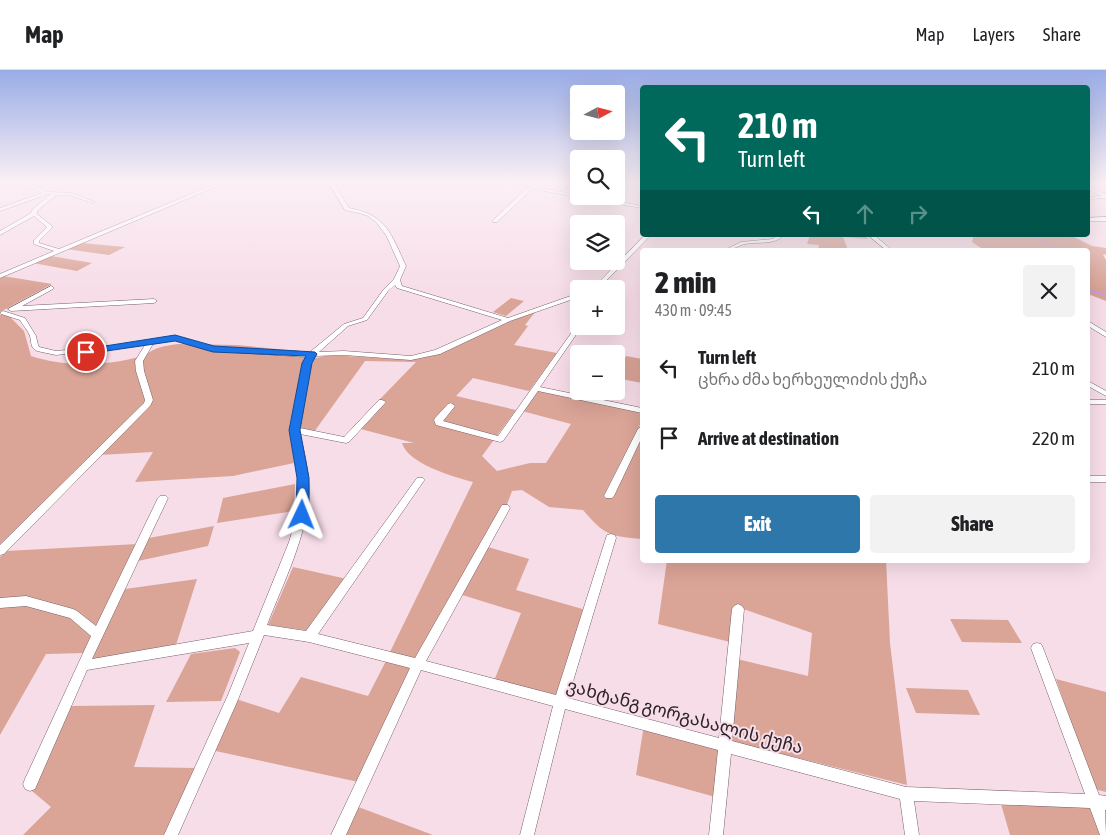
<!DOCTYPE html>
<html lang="en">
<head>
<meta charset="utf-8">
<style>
  :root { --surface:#fff; --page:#f2f2f2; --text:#202124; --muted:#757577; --line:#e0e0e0; --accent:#2e77ab }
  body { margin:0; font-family:"Asap Condensed","Noto Sans Georgian",sans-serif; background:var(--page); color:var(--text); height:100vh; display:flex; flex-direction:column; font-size:19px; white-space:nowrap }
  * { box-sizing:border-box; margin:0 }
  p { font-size:16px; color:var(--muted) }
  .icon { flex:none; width:28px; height:28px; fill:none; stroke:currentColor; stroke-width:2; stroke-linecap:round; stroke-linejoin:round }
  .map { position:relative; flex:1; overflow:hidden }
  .sheet { position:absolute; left:640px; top:178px; width:450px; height:315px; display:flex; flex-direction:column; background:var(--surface); border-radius:5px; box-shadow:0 5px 20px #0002 }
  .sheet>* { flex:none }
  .guide { position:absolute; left:640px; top:15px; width:450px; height:152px; border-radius:5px; box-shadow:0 5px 20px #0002; background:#00695c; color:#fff; overflow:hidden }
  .needle { width:32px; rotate:83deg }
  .controls { position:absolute; left:570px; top:15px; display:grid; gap:10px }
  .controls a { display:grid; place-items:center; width:55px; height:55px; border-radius:5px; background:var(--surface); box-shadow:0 5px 20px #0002; font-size:25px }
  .pin { position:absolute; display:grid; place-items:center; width:42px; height:42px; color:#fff; margin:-21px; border:2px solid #fff; border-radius:50%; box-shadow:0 1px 5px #0007 }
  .me { position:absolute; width:55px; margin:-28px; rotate:2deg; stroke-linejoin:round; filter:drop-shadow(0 0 4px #0008) }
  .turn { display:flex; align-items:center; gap:18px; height:105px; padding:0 15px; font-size:22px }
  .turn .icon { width:65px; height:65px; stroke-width:2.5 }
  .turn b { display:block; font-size:35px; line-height:42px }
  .lanes { display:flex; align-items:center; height:48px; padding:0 15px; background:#0003; justify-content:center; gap:25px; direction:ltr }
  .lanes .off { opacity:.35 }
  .round { display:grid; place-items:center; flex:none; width:52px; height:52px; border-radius:5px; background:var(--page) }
  .summary { display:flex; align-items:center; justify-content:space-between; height:85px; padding:0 15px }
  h1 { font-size:30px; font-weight:800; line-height:38px }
  .action { display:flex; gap:10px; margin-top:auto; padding:10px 15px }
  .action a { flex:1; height:58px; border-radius:5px; background:var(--accent); color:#fff; font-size:20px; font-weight:800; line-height:58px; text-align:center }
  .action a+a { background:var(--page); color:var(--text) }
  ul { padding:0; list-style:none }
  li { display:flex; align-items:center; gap:15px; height:70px; padding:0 15px }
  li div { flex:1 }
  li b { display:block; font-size:19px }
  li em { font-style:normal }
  header { display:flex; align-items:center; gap:30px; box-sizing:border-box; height:70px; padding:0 25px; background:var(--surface); border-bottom:1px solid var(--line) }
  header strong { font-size:24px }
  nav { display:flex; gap:28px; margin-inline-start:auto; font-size:18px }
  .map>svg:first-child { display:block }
</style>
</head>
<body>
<header>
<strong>Map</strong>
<nav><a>Map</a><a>Layers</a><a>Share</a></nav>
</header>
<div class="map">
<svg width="1106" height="765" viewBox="0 0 1106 765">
  <rect width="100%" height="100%" fill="#f7dde8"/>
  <path fill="#daa497" d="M810,165h54l4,4 -25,-2 5,13h-30l1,-5 -12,-1z
    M974,165h96l22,11 14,2v6l-3,1 3,5v41l-18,-7v-44h-104l-12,-8z
    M82,173l43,4 -16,8 -43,-6z
    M51,186l41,7 -15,8 -44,-8z
    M3,206l49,8 -52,28v-35z
    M511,228l13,3 -18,15 -13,-4z
    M536,241l-11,14 3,1 -14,19 43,8 -28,38 -56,-13 -17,18 60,14 -34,46 15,15 33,-8h16l25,-39 -49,-13 15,-21 105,23v8l-38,74 5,1 1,3 32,-63v103c-32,-3 -37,-3 -59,-29l-34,-3 -27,-17 -10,1 -6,16 -90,154 -27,-7 84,-172c-19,-5 -65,-18 -71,-39h12l-61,-16 63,-65 -51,-1 -51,71 -17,-3 15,-70 17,-4 83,5z
    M5,242l19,19 7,25c33,11 74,10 108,1l-4,11 11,33 -1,3 -145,146v-235z
    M178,274l59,1 72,7 -6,11 -14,64 5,36 -61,13 -98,6 18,-30 -54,3 51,-51c-9,-38 -20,-54 28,-60z
    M626,286l16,3v24l-26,-5z
    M295,414l-1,27 -77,12 6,-25z
    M214,456l-6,20 -70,15 11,-23z
    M138,474l-41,85 -20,-17 -77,-12v-43l6,-6z
    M488,477l41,12 -13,31 70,20 -29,88 -63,-17 27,-68 -62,-19z
    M667,490h101l11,2 1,-2h106l4,83 17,142 -177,-44 7,-82 71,17 4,-43 -77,-27 -5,36 -72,-18z
    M293,497l54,12 -36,52 -43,-6z
    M197,509l-22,69 -86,12 36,-71z
    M23,534l47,12 24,20 -9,17 -39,1 -46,81v-128z
    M950,549l58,1 14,23 -60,-1z
    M235,578l5,4 -19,49 -55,1 25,-48z
    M388,587l30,7 -55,119 -152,-33 22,-52 46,15 22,-36 67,19z
    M1056,609l50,13v100l-12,-3z
    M906,618l62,2 12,25 -64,-2z
    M155,635l-21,62 62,1 -31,67h-142l28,-28 -19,-16 39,-85z
    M644,655l80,21 -5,52 -83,-23z
    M1001,734l90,1 10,30h-91z
    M353,735l80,30h-95z"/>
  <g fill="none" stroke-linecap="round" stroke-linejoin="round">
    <path stroke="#c3a0e4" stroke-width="1" d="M1033,165l23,15"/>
    <path stroke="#c3a0e4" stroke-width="2" d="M1088,220l18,5"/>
    <defs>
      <path id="minor" d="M19,112h7l22,10 24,1 23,9 -2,1 -24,-8h-13l-19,16v3l16,13 -14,14v2l20,6 161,-67h7l-227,96v-4l54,-23 -20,-7v-4l13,-13 -13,-11 -34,19v-4l31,-18 1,-3 19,-16h-3l-48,17v-3l42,-15z
        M328,112h5l16,26c38,7 42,26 57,58l-6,14 2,6 106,32 71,-25v4l-69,24 -70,33 -29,6 -67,-5 -30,1 -3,7 -11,65 44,9 35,-37h3l4,2 -37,40 -3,1 -46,-9c4,18 9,37 9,56 -1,45 -26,93 -42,135l39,6 111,-153h6l2,2 -2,2 -105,152 97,24 87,-153h6l2,3 -84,153 130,34 50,-157 1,-3 4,-1 4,1 1,3 -48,160 151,40 13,-129 2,-3 4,-2 4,2 2,3 -12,132 174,46 179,7 -54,-146 2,-4 4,-1 4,1 2,4 56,147 7,1v14h-1l1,25h-6l-10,-27 -176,-7 5,34h-14l-5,-36 -169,-45 -8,81h-14l9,-85 -153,-41 -31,126h-14l33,-129 -132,-36 -75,165h-15l79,-167 -101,-26 -45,-7 -27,67 -59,133h-14l64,-140 21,-52 -162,27 -52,119 -5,2 -5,-2 -2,-5 2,-5 66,-143 -21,-18 -44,-12 -26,2v-10l26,-2 47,13 4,2 19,15 62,-128 2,-2h6l2,2 -76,161 161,-28 36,-89 8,-27 2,-26 -1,-23 -7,-36 12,-67 4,-6 -94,-6 -38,-11 -22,4 -10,17 1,10 9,29 -3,6 -146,148 -4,1v-10l144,-142 1,-3 -9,-29 -1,-10 10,-16 -89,10 -19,-4c-7,-4 -5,-7 -7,-15 -2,-5 -7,-11 -10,-16l-19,-6 -1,-1 3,-2 22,7 11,18 2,9 1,2 17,4 72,-7 47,-8 38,11 97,5 34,-28 19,-6 21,-29 10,-10 6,-13 -14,-31 -10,-13 -8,-6 -9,-3 -14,-3zM395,215l2,3 105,32 -67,30 -24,6 -67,-5 -25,1 29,-26 19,-6 21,-29z
        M564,112l-3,2 -2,-1v-1z
        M533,117l46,8v1h11l52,10v2l-109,-19 -2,1 -34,32h-4v-2l34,-32z
        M1088,117l18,7v4l-18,1v-2l14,-1 -14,-7z
        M1106,147v4h-18v-3z
        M645,165h6l-48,49 -8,5h-8l12,-7z
        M778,165h6c-11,11 -25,6 -39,9 -8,2 -12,6 -20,6l16,-8 32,-3z
        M868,165h6l18,15h-6z
        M51,216l2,1v2l-31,17 132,-7 3,2 -3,2 -143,8 -3,-2z
        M1088,251l18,11v5l-18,-11z
        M579,254v2h3l-42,61 102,21v5l-104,-22 -35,50 -3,1 -64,-17 -2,-5 1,-2 13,-14 3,-1 4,3 -12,15 55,15 79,-111z
        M1088,311l18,10v5l-18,-10z
        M1088,330h18v4h-18z
        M642,356v11l-28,59 -2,2h-6l-2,-2 34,-67z
        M1088,406h18v6h-18z"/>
    </defs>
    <use href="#minor" stroke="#77606a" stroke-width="1"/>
    <use href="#minor" fill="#fff" fill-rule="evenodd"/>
  </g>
  <linearGradient id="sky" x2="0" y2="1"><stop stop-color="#99ace6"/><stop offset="0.51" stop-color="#fbf0f5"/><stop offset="1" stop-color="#fbf0f5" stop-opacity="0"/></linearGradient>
  <rect width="1106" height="220" fill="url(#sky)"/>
  <path fill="#1a73e8" stroke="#114b97" d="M175,265l39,11 101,6 2,2 -5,9 -12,67 9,48v37l-2,3h-9l-2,-3 1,-37 -8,-48 13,-67 4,-7 -93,-4 -38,-11 -89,13 -5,-2 5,-3z"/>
  <g text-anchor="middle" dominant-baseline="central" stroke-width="4" stroke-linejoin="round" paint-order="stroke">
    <g font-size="18" fill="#2e2429" stroke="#f7dde8">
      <text transform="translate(685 646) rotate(15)">ვახტანგ გორგასალის ქუჩა</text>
    </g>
  </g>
</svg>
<div class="controls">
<a><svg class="needle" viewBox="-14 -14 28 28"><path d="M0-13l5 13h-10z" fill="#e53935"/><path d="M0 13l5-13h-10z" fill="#757577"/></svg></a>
<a><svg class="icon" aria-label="search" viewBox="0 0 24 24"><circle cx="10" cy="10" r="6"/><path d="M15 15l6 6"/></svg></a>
<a><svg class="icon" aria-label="layers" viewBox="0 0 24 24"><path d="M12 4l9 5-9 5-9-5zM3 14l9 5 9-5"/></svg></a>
<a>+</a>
<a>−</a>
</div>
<div class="pin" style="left:86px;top:282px;background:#d93025"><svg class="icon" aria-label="arrive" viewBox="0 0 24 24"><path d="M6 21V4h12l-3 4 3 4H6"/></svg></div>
<svg class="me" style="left:302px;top:445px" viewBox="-20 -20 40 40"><path d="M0-17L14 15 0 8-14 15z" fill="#1a73e8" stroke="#fff" stroke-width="4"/></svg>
<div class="guide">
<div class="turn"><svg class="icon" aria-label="left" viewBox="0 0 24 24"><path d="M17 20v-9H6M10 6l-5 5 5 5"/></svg><div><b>210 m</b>Turn left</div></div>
<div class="lanes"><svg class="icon" aria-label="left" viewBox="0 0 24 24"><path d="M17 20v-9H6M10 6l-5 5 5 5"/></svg><svg class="icon off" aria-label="ahead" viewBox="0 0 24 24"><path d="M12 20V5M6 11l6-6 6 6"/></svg><svg class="icon off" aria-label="right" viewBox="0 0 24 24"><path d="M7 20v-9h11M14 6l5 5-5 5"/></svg></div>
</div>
<section class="sheet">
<div class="summary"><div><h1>2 min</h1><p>430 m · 09:45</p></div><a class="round"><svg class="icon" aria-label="close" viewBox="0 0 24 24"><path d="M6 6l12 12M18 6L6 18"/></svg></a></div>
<ul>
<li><svg class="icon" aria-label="left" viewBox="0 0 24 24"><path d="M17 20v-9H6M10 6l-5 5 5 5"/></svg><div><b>Turn left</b><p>ცხრა ძმა ხერხეულიძის ქუჩა</p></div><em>210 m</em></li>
<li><svg class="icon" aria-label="arrive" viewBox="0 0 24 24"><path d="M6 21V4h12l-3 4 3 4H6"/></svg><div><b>Arrive at destination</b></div><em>220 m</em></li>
</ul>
<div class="action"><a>Exit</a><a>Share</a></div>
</section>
</div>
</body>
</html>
